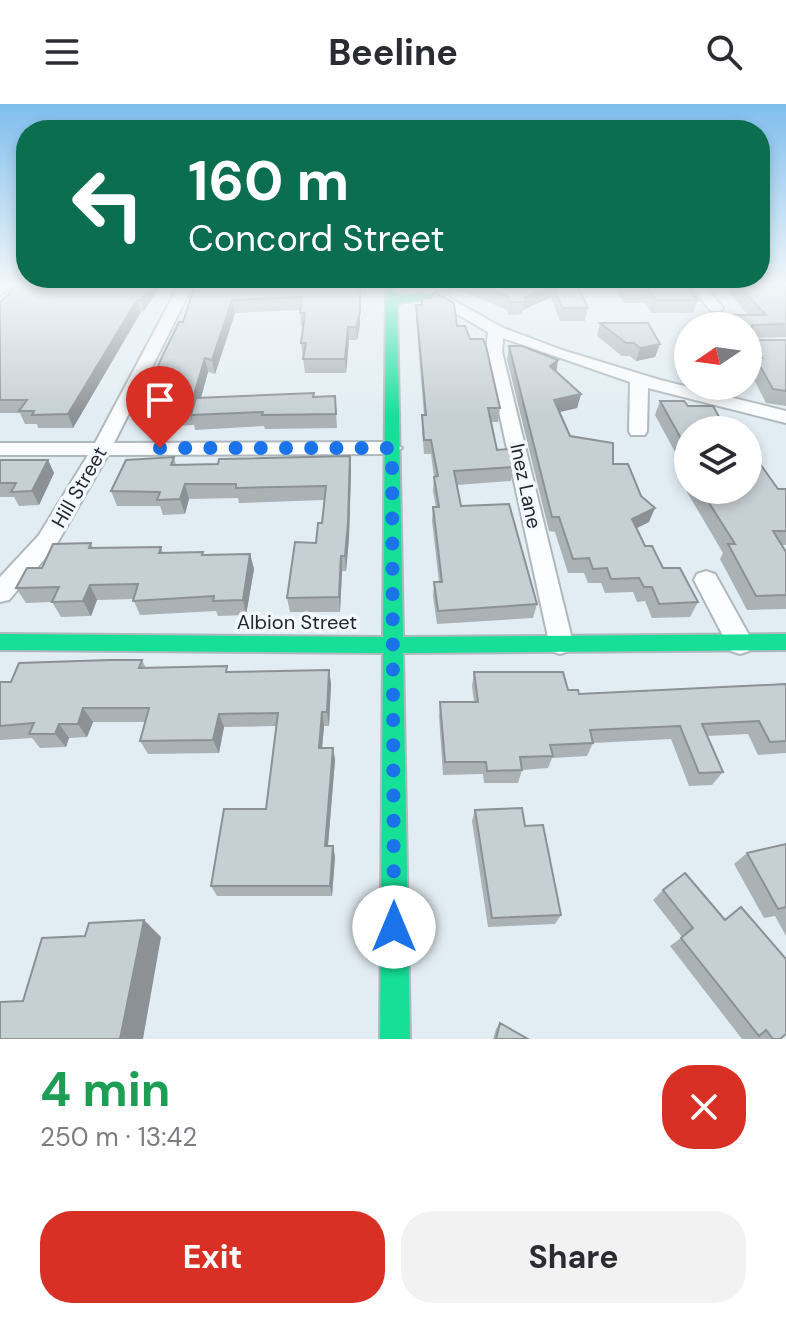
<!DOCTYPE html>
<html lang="en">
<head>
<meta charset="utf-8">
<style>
  :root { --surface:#fff; --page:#f2f2f3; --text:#2b2b33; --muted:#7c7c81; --accent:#d93025 }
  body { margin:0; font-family:"DM Sans",sans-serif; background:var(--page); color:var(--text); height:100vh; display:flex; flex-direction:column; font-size:30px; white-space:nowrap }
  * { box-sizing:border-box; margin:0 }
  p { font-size:26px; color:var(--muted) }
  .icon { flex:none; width:44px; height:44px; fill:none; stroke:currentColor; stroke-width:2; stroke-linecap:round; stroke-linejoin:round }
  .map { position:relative; height:935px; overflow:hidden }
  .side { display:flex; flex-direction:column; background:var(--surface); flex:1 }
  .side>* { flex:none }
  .hud { position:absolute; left:16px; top:16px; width:754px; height:168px; border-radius:32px; box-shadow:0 4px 12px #0003; background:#0b6e4f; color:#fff; overflow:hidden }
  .needle { width:52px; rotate:257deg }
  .tools { position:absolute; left:674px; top:208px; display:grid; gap:16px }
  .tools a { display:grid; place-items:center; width:88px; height:88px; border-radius:50%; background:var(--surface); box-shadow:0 4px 12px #0003; font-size:40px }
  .pin { position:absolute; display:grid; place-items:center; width:68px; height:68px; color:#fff; margin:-82px -34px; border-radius:50% 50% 50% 0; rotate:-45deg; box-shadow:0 0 8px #0007 }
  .pin .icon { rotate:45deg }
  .me { position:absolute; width:88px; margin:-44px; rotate:0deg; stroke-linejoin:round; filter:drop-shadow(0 0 6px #0008) }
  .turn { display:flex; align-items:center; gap:28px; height:168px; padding:0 40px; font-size:36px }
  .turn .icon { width:104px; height:104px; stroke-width:2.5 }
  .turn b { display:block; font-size:56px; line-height:68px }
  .round { display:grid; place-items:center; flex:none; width:84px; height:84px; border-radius:32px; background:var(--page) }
  .headline { display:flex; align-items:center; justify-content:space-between; height:136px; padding:0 40px }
  h1 { font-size:48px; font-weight:700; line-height:60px; color:#1e9e55 }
  .action { display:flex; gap:16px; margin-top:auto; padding:16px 40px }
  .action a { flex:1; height:92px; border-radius:32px; background:var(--accent); color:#fff; font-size:32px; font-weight:700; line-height:92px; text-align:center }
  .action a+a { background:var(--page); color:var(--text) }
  header { display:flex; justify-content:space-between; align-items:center; height:104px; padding:0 40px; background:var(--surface); font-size:36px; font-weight:700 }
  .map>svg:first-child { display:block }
</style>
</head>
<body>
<header><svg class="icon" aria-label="menu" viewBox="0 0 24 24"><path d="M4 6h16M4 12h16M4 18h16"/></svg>Beeline<svg class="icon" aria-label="search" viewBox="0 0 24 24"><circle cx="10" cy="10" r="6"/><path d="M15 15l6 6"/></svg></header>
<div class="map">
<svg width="786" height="935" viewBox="0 0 786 935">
  <rect width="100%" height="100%" fill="#e2edf3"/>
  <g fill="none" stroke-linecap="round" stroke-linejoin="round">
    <defs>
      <path id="street" d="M0,181h13l-13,10z
        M179,181h14l-79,158 278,-1 10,6 -10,6 -284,1 -53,92 -46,53 -9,2v-25l39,-42 49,-80h-88v-12h95z
        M389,181l43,3 69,39 61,23 98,30 126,31v12l-138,-35 -1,43 -2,4h-14l-2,-4 1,-49 -127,-44 -1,14 71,291 -4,8 -9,3 -9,-3 -65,-299 2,-20 -64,-37 -38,-3 -2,-3z
        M690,181h15l18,23 -2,3h-10z
        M706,467l9,3 34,61 4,8 -4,8 -9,3 -9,-3 -37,-71 3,-6z"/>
      <path id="fast" d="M386,181h10v12c14,-5 31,-8 43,-1 -9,6 -29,3 -42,8l6,333 383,-3v16l-383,3 7,386h-30l3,-386 -383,-3v-16l383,3z"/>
    </defs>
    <use href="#street" stroke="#afb8bd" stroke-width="4"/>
    <use href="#fast" stroke="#afb8bd" stroke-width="4"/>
    <use href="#street" fill="#fbfcfd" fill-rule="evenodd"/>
    <use href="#fast" fill="#16e098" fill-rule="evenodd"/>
  </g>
  <path fill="#aab2b6" d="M17,181h144l-17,26 -3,1 -68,116h-35l-1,-4h-12l-5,-11h-20v-110z
    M360,181v40l-3,15h-8l-3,33h-41l-4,-30 3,-17h-3l-1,-16 -65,3 -20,61 -7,-2 -7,26 134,-2 2,32 -72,1 -1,-3 -69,4 -1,-6 -1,1 -44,2 -4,-14 7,-20 -2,-8 33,-63 10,-31z
    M441,181h142h-6l11,23 -3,13h-25l-9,-24 -28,13 -1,4 -13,1 -2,-5 -56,-23v8l-10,-5z
    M613,181h73l12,15 -5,13h-41l-7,-10h-21z
    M722,181h64v52l-34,1 2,2h32v66l-20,-3 -17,-33 2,-4 -3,-5v-35h-24l5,-11h19z
    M422,194l35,28 13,13 30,69 -2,14h-7l6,28 16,17 -2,14 -54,4 4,21 76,98 -4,14 -96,6 -4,-28 1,-14h5l-7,-61 1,-14h3l-3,-16 1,-14 -3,-23h-7l-2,-26v-13h2l-8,-98v-12h6z
    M600,219l60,21 -5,13 -19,4 -6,-5h-8l-25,-20z
    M509,242l49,14 -2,11 25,23 -4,14 -18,4 11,24 43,28 36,58 -12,6 8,18 18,22 35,34 -8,15 -38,1 -7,-17 -8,1 -4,-10 -28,1 -4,-10h-13l-4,-10h-16l-13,-41 -6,-1 -42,-172z
    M688,244v30h-2l2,-4 -10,-2 5,-14z
    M660,297l28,5 35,18 -35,6v46l-33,-61z
    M350,352l1,15 -2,67 -3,33h-4l-2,41h-50l-3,-14 29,-55 6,-20 2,-23 -85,3 -1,-5 -49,1 -4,15 -22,1 -3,-9h-43l-6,-15 63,-34 2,8 42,-1z
    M0,356h48l6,13 -15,32 -20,1 -5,-9h-14z
    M786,385v56h-5l5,7v57l-39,1 -27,-51 3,-6 -36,-61 1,-2z
    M91,439l2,5 68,-1 2,6 41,2 46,-1 4,15 -8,46 -28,1 -2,-5 -76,4 -7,-16 -36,1 -6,16 -30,1 -9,-15 -26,1 -10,-15 26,-20z
    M142,556l4,8 83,4 100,-2 2,14 -2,42h-5l-2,22h11l2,12 -7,86h5l2,11 -3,39h-115l-6,-10 55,-77 10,-83 -52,1 -5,26 -71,1 -8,-13 5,-19h-52l-6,15 -18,1 -3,9 -26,1 -8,-10 -32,2v-58h11z
    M474,568l94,18 11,4 207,-10v69l-28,2 -10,-21 -41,2 16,36 -11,13 -23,1 -18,-47 -78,4 -6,13 -35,2 -4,10 -26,2 -4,13h-34l-1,-9 -40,1 -4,-59 1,-14h34l-2,-16z
    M475,706l50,16 36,89 -6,9 -67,3 -16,-106z
    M786,740v92l-11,-20 -11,2 -30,-54 13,-11z
    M663,786l62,29 16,-12 39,132h-38l-72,-93 12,-9 -29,-37z
    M500,919l28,16h-35l3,-10z"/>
  <path fill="#8b9194" d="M151,181h10l-17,26 -3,-11z
    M360,181v40l-3,15 -1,-13z
    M551,181h2l-2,12 -28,13 2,-13z
    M137,196l4,12 -68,116 -5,-14z
    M232,196l3,13 -20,61 -3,-14z
    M348,223l1,13 -3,33 -1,-14z
    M660,240l-5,13 -19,4 4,-13z
    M205,254l3,14 -12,43h-5l2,10 -4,-14z
    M558,256l-2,14 -6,-8z
    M581,290l-4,14 -26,6 3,-14z
    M350,352l1,15 -2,67 -3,33 -1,-15z
    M48,356l6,13 -15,32 -7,-14z
    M185,380l4,15 -4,15 -5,-15z
    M655,404l-6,14 -22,11 5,-14z
    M250,450l4,15 -8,46 -3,-15z
    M341,452l1,15 -2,41 -1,-15z
    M90,481l7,15 -6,16 -8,-15z
    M329,566l2,14 -2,42 -2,-14z
    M83,604l10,14 -6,15 -9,-13z
    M322,608l2,14 -3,34 -2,-12z
    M219,610l5,13 -5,26 -6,-13z
    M59,620l10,14 -3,9 -11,-13z
    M333,644l2,12 -8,97 -2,-11z
    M333,742l2,11 -3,39 -2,-10z
    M144,816l17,17 -18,102h-23z"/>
  <path fill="#c6cfd4" stroke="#8b9194" stroke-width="2" d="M17,181h134l-10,15h-4l-69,114 -36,1 2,-4h-15l8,-11h-27v-97z
    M200,181h160v27l-4,15h-8l-3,32h-42l3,-16h-5l4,-30h-5l2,-16 -70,3 -20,60 -7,-2 -16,53 -44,2 10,-28h-5l11,-26 18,-37h4l10,-31h5z
    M479,181h72l-26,12 -1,5h-14l-2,-5z
    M554,181h23l11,23h-26z
    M624,181h62l12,15h-42l-7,-10 -21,1z
    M738,181h48v39l-34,1 -1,12 3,3h32v51l-13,-2 -18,-32 7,1 -14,-18v-14h-11l-8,-11h37z
    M434,188l20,11 3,23h8l5,13h13l3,7 14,62h-12l9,42 12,-1 4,18 -59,4 7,35 48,-2 28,100 -99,7 -4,-29h8l-9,-75h6l-5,-30 4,-1 -7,-36h-7l-2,-25h4l-10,-110h6v-7h9z
    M600,219h48l12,21 -20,4 -6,-5h-8z
    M509,242h13l36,14 -8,6 31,28 -27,6 16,36 43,7v21h15l13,32 14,12 -23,11 13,27h7l11,22h17l18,34 -39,2 -7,-17h-8l-5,-9 -28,1 -4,-11 -14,1 -4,-11 -16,1 -14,-42h-7z
    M688,244v11l-5,-1z
    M314,289l-1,4 22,-1 1,18 -74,1 1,-3 -72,3 5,-17z
    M660,297h24l4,5h25l10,18h8l4,6h-47v21z
    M748,343l30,42h8v42h-13l13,21v43l-30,1 -28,-52h7l-34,-54h47z
    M350,352l-2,67 -3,33h-4l-2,41 -52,1 8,-56 21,1 2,-20h4l4,-37 -90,2v-4h-51l-5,15 -23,1 3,-8 -49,-1 15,-31 48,-3 -3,8 47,-1 1,-5z
    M0,356h48l-16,31 -21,1 5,-9h-16z
    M91,439l-2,5 72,-1 -2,6 44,-1 -1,3 48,-1 -7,46 -30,1 1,-5 -81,5 5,-17 -48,1 -7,16 -31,1 7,-15 -43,1 11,-20h15l11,-24z
    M109,556h33l-3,8 88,-2 -1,6 103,-2 -2,42h-5l-3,36h14l-8,98h8l-3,40h-119l13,-77h42l12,-96 -59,1 -6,26 -73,1 9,-33h-66l-5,16h-19l-4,10h-26l5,-11 -34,3v-44h11l8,-19z
    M474,568h89l5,18h10l1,4 207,-10v57l-16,1 -11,-21 -57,3 21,48 -24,1 -19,-47 -90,4 3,13 -43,2 3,11 -33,1 2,13 -35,1 -1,-9h-41l-5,-60h38z
    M522,704l3,18 18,-1 18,90 -69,3 -17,-108z
    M786,740v63l-8,2 -31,-56z
    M685,769l40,47 16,-13 45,52v75l-6,5h-7l-7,-9 -7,6 -78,-98 12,-10 -30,-38z
    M144,816l-24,119h-120v-37l23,-1 19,-63 43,-2 4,-13z
    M500,919l28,16h-32z"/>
  <linearGradient id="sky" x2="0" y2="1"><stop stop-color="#7fbeed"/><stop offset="0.58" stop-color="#f2f7fa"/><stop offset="1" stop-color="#f2f7fa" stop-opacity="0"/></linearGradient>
  <rect width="786" height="312" fill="url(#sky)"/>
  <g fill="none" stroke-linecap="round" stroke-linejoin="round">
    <path stroke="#1a73e8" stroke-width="14" stroke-dasharray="0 25.2" d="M160,344h232l2,479"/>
  </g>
  <g text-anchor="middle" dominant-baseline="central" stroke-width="7" stroke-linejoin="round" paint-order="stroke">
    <g font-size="20" fill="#21292d" stroke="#f2faff">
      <text transform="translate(526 382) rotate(78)">Inez Lane</text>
      <text transform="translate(79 383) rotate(-60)">Hill Street</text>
      <text x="297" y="518">Albion Street</text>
    </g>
  </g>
</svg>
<div class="tools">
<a><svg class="needle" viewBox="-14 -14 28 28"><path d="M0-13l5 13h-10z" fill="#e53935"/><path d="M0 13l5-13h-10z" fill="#7c7c81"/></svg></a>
<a><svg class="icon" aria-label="layers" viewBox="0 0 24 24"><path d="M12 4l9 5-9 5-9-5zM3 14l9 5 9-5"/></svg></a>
</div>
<div class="pin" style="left:160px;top:344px;background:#d93025"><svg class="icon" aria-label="arrive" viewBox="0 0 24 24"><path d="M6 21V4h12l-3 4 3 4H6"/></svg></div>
<svg class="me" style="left:394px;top:823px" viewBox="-20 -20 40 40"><circle r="19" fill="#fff"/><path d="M0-13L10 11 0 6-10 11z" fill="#1a73e8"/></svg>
<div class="hud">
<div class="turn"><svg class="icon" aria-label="left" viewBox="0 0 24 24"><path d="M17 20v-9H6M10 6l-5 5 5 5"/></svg><div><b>160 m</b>Concord Street</div></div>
</div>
</div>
<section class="side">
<div class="headline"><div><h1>4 min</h1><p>250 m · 13:42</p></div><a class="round" style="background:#d93025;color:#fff"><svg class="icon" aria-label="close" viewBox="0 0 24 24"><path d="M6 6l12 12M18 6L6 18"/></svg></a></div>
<div class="action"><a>Exit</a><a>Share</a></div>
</section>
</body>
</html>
